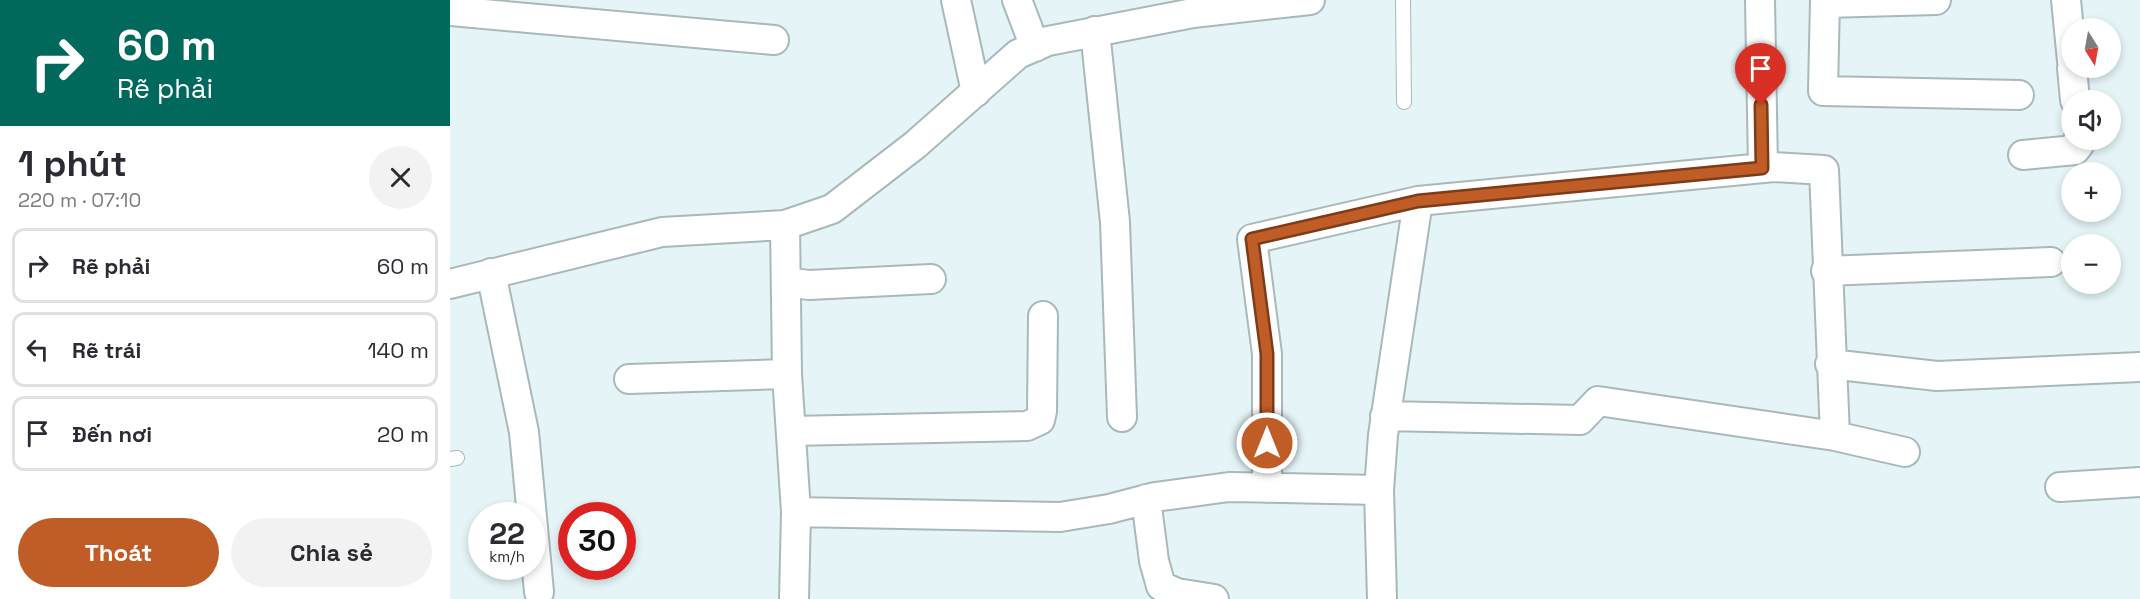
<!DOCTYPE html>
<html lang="vi">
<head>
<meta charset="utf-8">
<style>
  :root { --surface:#fff; --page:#f2f2f3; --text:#2b2b33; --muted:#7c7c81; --line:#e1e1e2; --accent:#c05d27 }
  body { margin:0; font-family:"Space Grotesk",sans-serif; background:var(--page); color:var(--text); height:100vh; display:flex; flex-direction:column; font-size:22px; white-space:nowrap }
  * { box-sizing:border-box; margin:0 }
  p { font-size:20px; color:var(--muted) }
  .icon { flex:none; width:33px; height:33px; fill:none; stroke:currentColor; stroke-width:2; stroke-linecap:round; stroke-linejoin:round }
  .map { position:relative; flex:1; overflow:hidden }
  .drawer { display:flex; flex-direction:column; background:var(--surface); width:450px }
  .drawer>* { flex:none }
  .top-card { background:#00695c; color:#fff; overflow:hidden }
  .needle { width:39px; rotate:169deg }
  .buttons { position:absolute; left:1611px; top:18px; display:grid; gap:12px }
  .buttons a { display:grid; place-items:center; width:60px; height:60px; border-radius:50%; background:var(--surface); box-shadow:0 3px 9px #0003; font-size:30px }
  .speed { position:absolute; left:18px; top:502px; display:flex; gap:12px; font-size:30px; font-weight:700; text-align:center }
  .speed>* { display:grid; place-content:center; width:78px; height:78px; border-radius:50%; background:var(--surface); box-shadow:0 3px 9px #0003; line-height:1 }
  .speed small { font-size:15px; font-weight:400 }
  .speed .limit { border:9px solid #d22; background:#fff; color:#111 }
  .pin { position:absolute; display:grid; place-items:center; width:51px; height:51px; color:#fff; margin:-62px -26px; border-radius:50% 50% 50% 0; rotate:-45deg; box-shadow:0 0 6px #0007 }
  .pin .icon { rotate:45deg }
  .me { position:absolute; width:66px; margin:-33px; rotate:0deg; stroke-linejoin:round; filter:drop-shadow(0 0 4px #0008) }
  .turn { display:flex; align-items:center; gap:21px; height:126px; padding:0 18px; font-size:27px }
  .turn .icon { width:78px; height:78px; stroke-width:2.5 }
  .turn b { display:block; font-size:42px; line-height:51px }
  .round { display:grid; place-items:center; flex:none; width:63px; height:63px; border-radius:32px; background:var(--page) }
  .summary { display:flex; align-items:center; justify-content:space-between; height:102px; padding:0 18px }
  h1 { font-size:36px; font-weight:800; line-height:45px }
  .button { display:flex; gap:12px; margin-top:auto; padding:12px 18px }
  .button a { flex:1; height:69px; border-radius:36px; background:var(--accent); color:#fff; font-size:24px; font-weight:800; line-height:69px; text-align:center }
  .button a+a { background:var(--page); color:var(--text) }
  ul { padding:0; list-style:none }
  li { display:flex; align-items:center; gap:18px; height:75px; margin:0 12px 9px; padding:0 6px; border:3px solid var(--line); border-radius:12px }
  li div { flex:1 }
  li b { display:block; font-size:22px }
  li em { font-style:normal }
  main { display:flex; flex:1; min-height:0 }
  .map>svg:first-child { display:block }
</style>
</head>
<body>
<main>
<section class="drawer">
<div class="top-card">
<div class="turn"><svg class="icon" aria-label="right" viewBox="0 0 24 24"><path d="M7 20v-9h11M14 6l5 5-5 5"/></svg><div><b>60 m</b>Rẽ phải</div></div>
</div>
<div class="summary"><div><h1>1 phút</h1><p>220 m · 07:10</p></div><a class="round"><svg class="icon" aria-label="close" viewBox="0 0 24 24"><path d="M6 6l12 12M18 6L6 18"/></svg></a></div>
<ul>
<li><svg class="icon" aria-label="right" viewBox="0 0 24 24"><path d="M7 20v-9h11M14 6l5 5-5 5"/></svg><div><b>Rẽ phải</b></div><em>60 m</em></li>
<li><svg class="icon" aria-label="left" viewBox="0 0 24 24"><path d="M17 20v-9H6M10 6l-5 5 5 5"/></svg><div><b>Rẽ trái</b></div><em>140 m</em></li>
<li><svg class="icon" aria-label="arrive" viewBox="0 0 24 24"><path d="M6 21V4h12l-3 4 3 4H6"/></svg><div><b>Đến nơi</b></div><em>20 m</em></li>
</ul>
<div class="button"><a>Thoát</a><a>Chia sẻ</a></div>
</section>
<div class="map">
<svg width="1690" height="599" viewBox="0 0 1690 599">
  <rect width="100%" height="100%" fill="#e4f4f7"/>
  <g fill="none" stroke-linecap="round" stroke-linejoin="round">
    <defs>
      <path id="service" d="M953,0l1,102
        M0,459l7,-1"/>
      <path id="minor" d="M506,0l20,92
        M567,0l18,47
        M1310,0l3,168
        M1375,0l-2,91 196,4
        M1616,0l6,61
        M1375,3l111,-3
        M0,11l324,29
        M645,31l20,191 7,195
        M1622,68l3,32
        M1573,155l52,-5 4,-5 -1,-5
        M335,225l2,149 9,138 -2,87
        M1376,271l225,-9
        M41,273l33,159 15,160
        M336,282l23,3 122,-6
        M0,284l212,-52 123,-7 47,-16 83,-64 103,-91 30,-13 145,-28 117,-13
        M1380,364l107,12 203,-9
        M179,379l158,-5
        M935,416l195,4 18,-19 237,35 70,16
        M341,431l236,-5 13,-6 2,-9 1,-95
        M1610,487l80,-5
        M817,488v-134l-15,-115 166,-38 356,-34 50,3 11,266
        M696,499l8,62 7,25 16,7 37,6
        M346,512l264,5 49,-8 46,-12 74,-10 150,3
        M932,599l-3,-109 4,-55 35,-234"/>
    </defs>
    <use href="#service" stroke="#a9b8bb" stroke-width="16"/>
    <use href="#minor" stroke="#a9b8bb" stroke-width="32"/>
    <use href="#service" stroke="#fff" stroke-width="14"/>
    <use href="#minor" stroke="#fff" stroke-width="28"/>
  </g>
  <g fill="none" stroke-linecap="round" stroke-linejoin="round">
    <defs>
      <path id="route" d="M817,443v-89l-15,-115 166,-38 344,-33 -1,-63"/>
    </defs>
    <use href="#route" stroke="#7d3c19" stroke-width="15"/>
    <use href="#route" stroke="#c05d27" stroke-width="10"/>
  </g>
</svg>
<div class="buttons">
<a><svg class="needle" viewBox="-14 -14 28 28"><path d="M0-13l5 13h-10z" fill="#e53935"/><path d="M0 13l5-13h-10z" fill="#7c7c81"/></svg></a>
<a><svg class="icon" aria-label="sound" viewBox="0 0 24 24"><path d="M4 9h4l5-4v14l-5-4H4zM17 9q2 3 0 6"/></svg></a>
<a>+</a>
<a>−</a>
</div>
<div class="speed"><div>22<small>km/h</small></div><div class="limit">30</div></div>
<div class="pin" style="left:1311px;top:105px;background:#d93025"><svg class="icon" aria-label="arrive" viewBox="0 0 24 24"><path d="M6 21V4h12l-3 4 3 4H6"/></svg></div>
<svg class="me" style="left:817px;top:443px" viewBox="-20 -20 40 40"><circle r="17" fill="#c05d27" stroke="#fff" stroke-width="3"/><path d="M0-11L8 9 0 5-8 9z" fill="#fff"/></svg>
</div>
</main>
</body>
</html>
